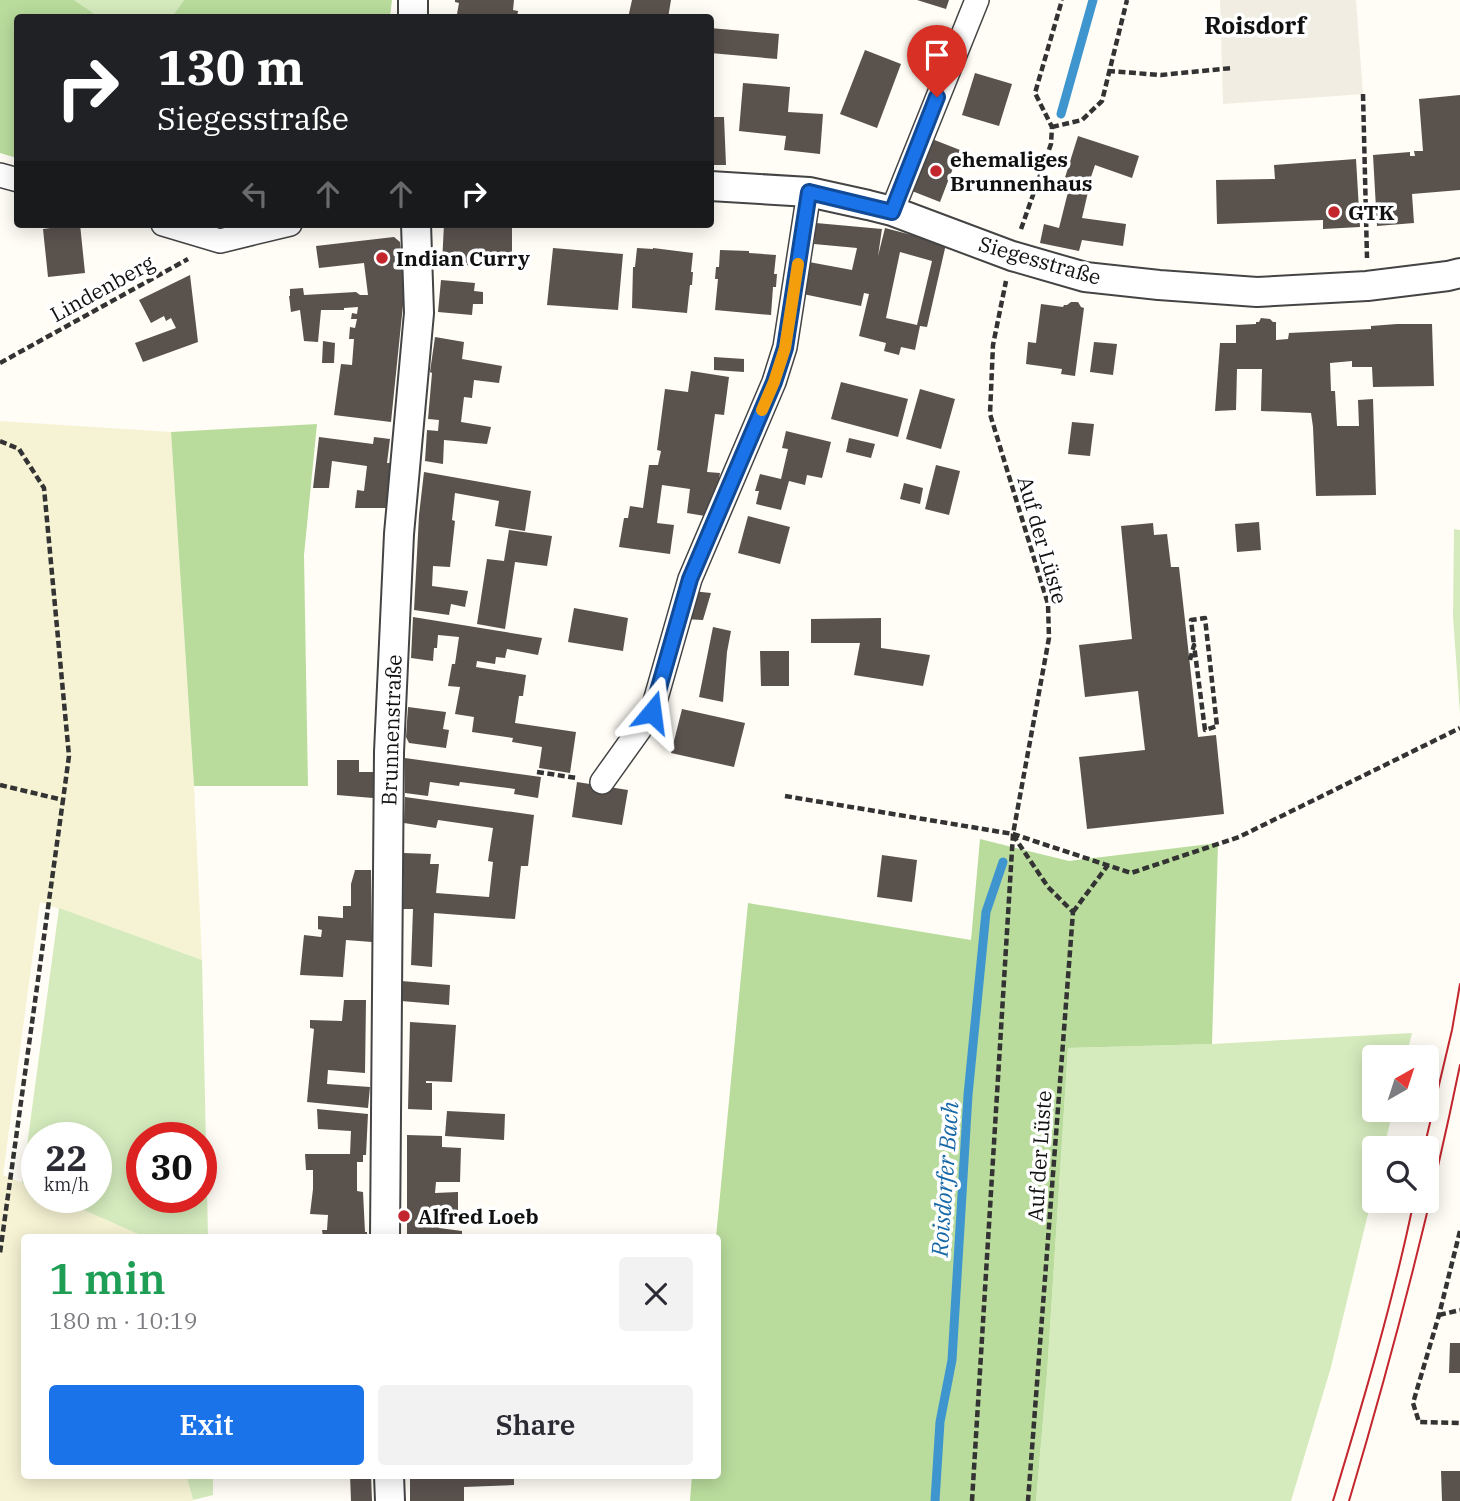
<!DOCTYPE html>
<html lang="en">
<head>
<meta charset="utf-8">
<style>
  :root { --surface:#fff; --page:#f2f2f3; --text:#2b2b33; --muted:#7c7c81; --accent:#1a73e8 }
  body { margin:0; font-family:"IBM Plex Serif",serif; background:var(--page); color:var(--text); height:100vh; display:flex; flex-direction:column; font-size:26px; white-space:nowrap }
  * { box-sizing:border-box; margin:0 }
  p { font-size:23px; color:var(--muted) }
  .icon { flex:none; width:38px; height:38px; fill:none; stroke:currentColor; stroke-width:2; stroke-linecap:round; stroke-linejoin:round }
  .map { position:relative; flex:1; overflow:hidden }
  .drawer { position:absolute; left:21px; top:1234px; width:700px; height:245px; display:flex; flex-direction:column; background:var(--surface); border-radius:7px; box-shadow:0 4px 18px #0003 }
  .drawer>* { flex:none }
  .banner { position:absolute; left:14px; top:14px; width:700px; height:214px; border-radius:7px; box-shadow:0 4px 18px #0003; background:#202124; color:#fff; overflow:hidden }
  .needle { width:46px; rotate:39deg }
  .buttons { position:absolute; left:1362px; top:1045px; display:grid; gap:14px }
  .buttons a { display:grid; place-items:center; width:77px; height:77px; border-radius:7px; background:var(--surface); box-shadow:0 4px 18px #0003; font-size:35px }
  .speed { position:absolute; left:21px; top:1122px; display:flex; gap:14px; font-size:35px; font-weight:700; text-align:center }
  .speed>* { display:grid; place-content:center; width:91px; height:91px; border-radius:50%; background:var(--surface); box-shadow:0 4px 18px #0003; line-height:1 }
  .speed small { font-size:18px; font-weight:400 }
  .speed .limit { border:10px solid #d22; background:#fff; color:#111 }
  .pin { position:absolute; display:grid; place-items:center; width:60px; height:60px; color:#fff; margin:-72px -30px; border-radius:50% 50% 50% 0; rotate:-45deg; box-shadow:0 0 7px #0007 }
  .pin .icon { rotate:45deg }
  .me { position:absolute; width:77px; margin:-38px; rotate:16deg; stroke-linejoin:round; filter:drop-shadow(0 0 5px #0008) }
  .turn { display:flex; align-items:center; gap:24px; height:147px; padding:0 28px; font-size:32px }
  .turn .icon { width:91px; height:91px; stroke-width:2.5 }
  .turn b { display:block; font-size:49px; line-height:60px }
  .lanes { display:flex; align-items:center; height:66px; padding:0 28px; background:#0003; justify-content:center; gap:35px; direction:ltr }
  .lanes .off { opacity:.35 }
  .round { display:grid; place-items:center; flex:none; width:74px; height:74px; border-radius:7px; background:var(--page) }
  .overview { display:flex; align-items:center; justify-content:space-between; height:119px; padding:0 28px }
  h1 { font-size:42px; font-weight:600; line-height:52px; color:#1e9e55 }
  .cta { display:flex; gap:14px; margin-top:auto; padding:14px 28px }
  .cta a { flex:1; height:80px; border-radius:7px; background:var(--accent); color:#fff; font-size:28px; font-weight:600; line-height:80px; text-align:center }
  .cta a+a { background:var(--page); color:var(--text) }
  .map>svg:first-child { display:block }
</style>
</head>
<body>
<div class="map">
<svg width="1460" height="1501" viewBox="0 0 1460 1501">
  <rect width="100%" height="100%" fill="#fffdf5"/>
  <path fill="#f6f3d4" d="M0,421l171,11 23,354 8,174 -162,-58 -37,273 34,14v8h17l91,40h-121v238h162l7,26h-193z"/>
  <path fill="#d5ebbd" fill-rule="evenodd" d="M74,0h110l-12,18 -73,-1z
    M1454,529l6,1v184l-7,-97z
    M59,908l143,52 6,277h-63l-91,-40h42v-59h-59v51l-15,-6zM142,1138h59v59h-59z
    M1412,1033l-6,24h-32v53h19l-9,38h-10v41l-43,178 -40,134h-255l11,-127 21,-326 144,-4z
    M186,1475h27v20l-20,5z"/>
  <path fill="#b9dc9c" d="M0,0h74l25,17 -81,1 -1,140 -17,-5z
    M184,0h208l-2,17h-218z
    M317,424l-13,131 4,231h-114l-23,-354z
    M980,839l89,22 149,-18 -6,201 -144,4 -21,326 -11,127h-346l2,-26h26v-238h-2l32,-334 223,37z"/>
  <path fill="#f1ede2" d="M1220,0h136l7,94 -140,10z"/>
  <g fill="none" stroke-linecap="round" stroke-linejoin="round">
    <path stroke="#3f96cf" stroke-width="9" d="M1061,114l32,-114
      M935,1501l5,-79 12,-62 16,-265 18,-183 17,-50"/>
  </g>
  <path fill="#5a524d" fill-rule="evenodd" d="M455,0h59l-1,10 5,1 -1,7h-64v-4h4l2,-11 -4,-1z
    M632,0h39l-3,18h-40z
    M917,0h32l-3,9z
    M710,28l69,6 -2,25 -67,-6z
    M865,50l36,14 -24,64 -37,-14z
    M975,73l37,11 -13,42 -37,-11z
    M743,83l47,4 -2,25 35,2 -3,40 -36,-4 2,-14 -47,-5z
    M1460,95v95l-48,4 2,29 -37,3 -4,-71 37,-3v4h5l-1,-5h9l-4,-52z
    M710,117h14l2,48h-16z
    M1078,136l61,20 -7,22 -37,-13 -9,27h2l-6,26 44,6 -3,22 -41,-6 -3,11 -39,-8 4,-19 15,4 10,-40 -7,-1z
    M932,139l28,11 -20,52 -28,-11z
    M1356,159l4,68 -37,2v-9l-106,4 -1,-44 59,-1 -1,-14z
    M816,223l66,6 -4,27 7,-28 61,16 -19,83 -7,-1 -5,24 -14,-3 -2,8 -15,-4 2,-8 -27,-7 10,-42 -5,-1 -3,13 -58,-12 6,-32 43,8 5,-22 -43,-4zM900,252l32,9 -15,64 -31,-7z
    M80,224l5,49 -37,4 -5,-48z
    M444,224h68v43l-70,-3z
    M394,237l6,5 7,63h-4l-12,117 -57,-7 7,-51 11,1 2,-26h-5l1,-12 5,1 2,-9h-6l1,-6 5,1 1,-7 -14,1v2h-23l-3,32 -14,-1 -4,-31 -9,2 -2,-16h1v-7l13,-1 1,7 52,-3 4,3h8l-4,-32 -45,5 -3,-22z
    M553,248l70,6 -5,56 -71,-5z
    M637,248l16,1v-1l40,5 -2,19h2l-1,13h-2l-3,28 -55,-5 1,-41h2z
    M720,250l29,1v2l27,2 -2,19h3l-1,13h-3l-2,28 -56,-5 3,-31h-3l1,-12h3z
    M190,275l8,67 -55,20 -8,-19 41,-15 -5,-10 -5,3 -2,-5 -13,7 -12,-23z
    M441,280l34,3 -1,8 9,1v12h-10l-1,11 -34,-3z
    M1071,302h7l3,5 3,1 -9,68 -14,-2 1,-5 -36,-5 2,-22 8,1 5,-39 22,3 1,-2h3z
    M1261,318l9,1 3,3h3v18l12,-1 1,-6 82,-4v-3l26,-2h35l2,62 -61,1 -1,-20h-20v-6l-22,2 1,28h4l2,35h22l-1,-26 15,-1 3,96 -60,1 -3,-69 -2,-14 -50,-2 1,-42h-25l-1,41 -21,1 5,-68h16v-18l20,-1v-2h3z
    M435,337l29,5 -2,17 40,7 -3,17 -25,-3 -2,18 -8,-1 -3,25 30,5 -4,17 -43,-4 -1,24 -18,-3 2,-31 11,1 1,-11 -11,-1 4,-46 -2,-1z
    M323,341l12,2 -1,20h-12z
    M1094,342l23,2 -4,31 -23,-3z
    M714,357l30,2v13l-30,-2z
    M691,371l38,6 -5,38 -9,-1 -8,58 13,1 -3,20h-3l-3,24 -24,-4 3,-24 -28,-4 -5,38 17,2 -4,29 -51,-7 5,-29h4l2,-12 13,2 6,-43h9l3,-14 -4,-1 8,-61 23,3z
    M841,382l67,17 -10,38 -67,-18z
    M920,389l35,10 -14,50 -35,-10z
    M1072,422l22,2 -4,32 -22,-2z
    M786,431l45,11 -9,36 -15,-3 -2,10 -16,-4 -8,29 -25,-6 3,-13h-4l5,-17 21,5 7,-30 -6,-1z
    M319,437l54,7 1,-7 16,2 -3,24h5l-5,45h-32l2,-18 7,1 3,-25 -35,-5 -3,27h-16z
    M849,438l26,6 -4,14 -25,-6z
    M936,465l24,6 -11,44 -24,-6z
    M424,472l107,19 -6,40 -30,-5 4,-25 -44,-8 -3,27 3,1 -5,46 -17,-1 -1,20 36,5 -3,16 -14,-3 -2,11 -35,-5 5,-95z
    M904,483l19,5 -3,16 -20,-5z
    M748,516l42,11 -10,37 -42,-11z
    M1259,522l2,28 -24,2 -2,-28z
    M1153,523l1,12 13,-1 4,33h8l19,170 18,-2 8,79 -137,15 -8,-72 66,-7 -7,-59 -53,6 -6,-52 53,-6 -11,-113z
    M509,530l43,6 -5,30 -32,-4 -10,67 -28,-5 10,-65 17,2z
    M692,591l19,2 -8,27 -19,-1z
    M574,608l54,10 -5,33 -55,-9z
    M413,617l129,21 -4,17 -31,-6 -2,9 -9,-1 -1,7 -18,-3 -1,6 50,8 -3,21h-4l-4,27 61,9 -6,41 -31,-5 3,-21 -30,-5 1,-4 -41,-6 2,-15 -19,-3 5,-27 -12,-1 4,-22h3l4,-27 -21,-2 -1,13h-3l-1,13 -22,-3z
    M881,618v30l49,7 -7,31 -69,-11 6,-32h-49v-24z
    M713,627l18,4 -4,21 -4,50 -24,-5z
    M760,651h29v35h-28z
    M408,707l38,5 -3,17 6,1 -3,18 -37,-5 -3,-6z
    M682,709l63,14 -11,44 -63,-14z
    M405,758l136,19 -3,21 -24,-4 1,-5 -55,-7 -1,4 -29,-4 -2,14 -23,-3z
    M337,760h22v12h14v26l-36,-3z
    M577,782l51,8 -6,35 -50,-8z
    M405,797l129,18 -6,51h-7l-6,53 -81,-6 -2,54 -21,-2 2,-56h-10l1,-56 27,1 -1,10h9l-3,29 53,4 4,-35 -5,-1 5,-33 -55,-8 -2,8 -32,-5z
    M882,855l35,5 -5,42 -35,-5z
    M355,870h16l1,72 -26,-2 -3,37 -43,-2 4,-40 17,2 1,-7 -4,-1v-13l25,2v-12h8v-22z
    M401,981l49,4 -1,20 -48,-4z
    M344,1000h22l-1,73 -37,-3 -1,14 43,3 -2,21 -61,-6 7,-73 -4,-1v-8l32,1z
    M410,1022l46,3 -4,57 -26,-1v2h6v27l-24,-1z
    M317,1109l51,5 -2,41h-3v7h-6v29l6,1 2,40h2v5h-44l-1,-7h5l1,-15 -18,-1 3,-25v-19h-7l-1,-16h45l1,-23 -33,-2z
    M447,1111l58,3 -1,26 -59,-4z
    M407,1135l35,1v11l19,1 -1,34h-24l-1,11 23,-1v30h-19v6l23,3v6h-55z
    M1450,1343h10v30h-11z
    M1441,1471h19v30h-18z
    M350,1475h21l1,26h-21z
    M410,1475h104v10l-50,2v14h-54z"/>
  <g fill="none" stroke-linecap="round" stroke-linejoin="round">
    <defs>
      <path id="minor" d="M0,175l18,5
        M892,211l85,-211
        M163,224l57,17 70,-17
        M602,782l50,-70 38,-133 84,-197 11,-35 24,-155"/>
      <path id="tertiary" d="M413,0v18
        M710,186l99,6 59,13 24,6 120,45 73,21 74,8 98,7 110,-6 81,-10 12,-3
        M385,1237l4,-485 10,-218 20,-221 -3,-89
        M389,1475l1,26"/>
    </defs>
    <use href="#minor" stroke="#444" stroke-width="26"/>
    <use href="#tertiary" stroke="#444" stroke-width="32"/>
    <path stroke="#333" stroke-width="4.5" stroke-dasharray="7 3.5" stroke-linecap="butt" d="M1108,71l53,4 71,-7
      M1363,94l4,164
      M1052,127l30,-7 20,-19 25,-101
      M1021,229l30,-85 1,-17 -17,-34 27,-93
      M0,363l188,-104
      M0,441l19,8 25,39 25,268 -6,44
      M1190,660l4,-15 11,85 12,-4 -12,-108 -14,2 3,25
      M537,772l40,6
      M0,785l63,15 -63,453
      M785,796l228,38 118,39 108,-36 221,-109
      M1013,835l35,52 25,25 -45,589
      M1073,912l35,-47
      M1460,1231l-21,84 -26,88 6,19 41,1
      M1439,1315l21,-5
      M972,1501l41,-667 36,-196 -1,-34 -58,-190 3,-69 13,-64"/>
    <use href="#minor" stroke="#fff" stroke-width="23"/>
    <use href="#tertiary" stroke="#fff" stroke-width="28"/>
    <path stroke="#c4262e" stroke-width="2" d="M1424,1148l28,-118 8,-46
      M1333,1501c30,-99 60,-199 81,-301
      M1349,1501c43,-144 81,-289 111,-436"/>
  </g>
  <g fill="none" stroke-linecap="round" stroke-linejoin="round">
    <defs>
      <path id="route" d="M652,712l38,-133 84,-197 11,-34 24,-156 83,20 45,-115"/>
    </defs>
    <use href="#route" stroke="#114b97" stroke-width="18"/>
    <use href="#route" stroke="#1a73e8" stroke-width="12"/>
    <path stroke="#f59e0b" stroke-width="12" d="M762,410l12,-28 11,-34 13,-84"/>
  </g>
  <g fill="#c4262e" stroke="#fff" stroke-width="2.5">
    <circle cx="936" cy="171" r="7"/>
    <circle cx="1334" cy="212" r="7"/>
    <circle cx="382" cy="258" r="7"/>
    <circle cx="404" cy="1216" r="7"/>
  </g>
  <g text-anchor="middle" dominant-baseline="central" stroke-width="7" stroke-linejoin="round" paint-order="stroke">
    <g font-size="21" font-weight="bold" fill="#111" stroke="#fff" text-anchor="start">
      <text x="950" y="159">ehemaliges<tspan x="950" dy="24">Brunnenhaus</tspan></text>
      <text x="1348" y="212">GTK</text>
      <text x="396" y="258">Indian Curry</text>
      <text x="418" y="1216">Alfred Loeb</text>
    </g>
    <g font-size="21" fill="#111" stroke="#fff">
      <text transform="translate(1040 260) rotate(16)">Siegesstraße</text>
      <text transform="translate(102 288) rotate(-29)">Lindenberg</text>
      <text transform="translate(1043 540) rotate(74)">Auf der Lüste</text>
      <text transform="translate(391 730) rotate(-88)">Brunnenstraße</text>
      <text transform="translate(1039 1156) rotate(-86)">Auf der Lüste</text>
    </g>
    <g font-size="23" font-style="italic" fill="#1768a6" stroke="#fff">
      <text transform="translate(944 1179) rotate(-86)">Roisdorfer Bach</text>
    </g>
    <g font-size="24" font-weight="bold" fill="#111" stroke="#fff">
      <text x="1255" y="25">Roisdorf</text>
    </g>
  </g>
</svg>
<div class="buttons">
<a><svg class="needle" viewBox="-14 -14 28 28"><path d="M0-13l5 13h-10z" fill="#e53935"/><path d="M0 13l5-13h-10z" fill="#7c7c81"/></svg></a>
<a><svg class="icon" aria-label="search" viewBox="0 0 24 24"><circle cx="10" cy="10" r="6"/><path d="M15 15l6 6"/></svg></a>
</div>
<div class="speed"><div>22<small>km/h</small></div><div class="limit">30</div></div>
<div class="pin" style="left:937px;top:97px;background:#d93025"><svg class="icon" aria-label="arrive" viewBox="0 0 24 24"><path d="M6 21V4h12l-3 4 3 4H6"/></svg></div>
<svg class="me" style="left:652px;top:712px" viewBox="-20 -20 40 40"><path d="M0-17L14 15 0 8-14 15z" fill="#1a73e8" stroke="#fff" stroke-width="4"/></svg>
<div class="banner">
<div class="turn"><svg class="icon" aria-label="right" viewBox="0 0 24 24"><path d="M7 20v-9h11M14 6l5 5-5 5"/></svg><div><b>130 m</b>Siegesstraße</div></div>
<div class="lanes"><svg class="icon off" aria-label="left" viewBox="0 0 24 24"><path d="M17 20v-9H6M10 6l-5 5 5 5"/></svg><svg class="icon off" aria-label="ahead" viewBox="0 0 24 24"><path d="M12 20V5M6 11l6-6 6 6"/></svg><svg class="icon off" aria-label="ahead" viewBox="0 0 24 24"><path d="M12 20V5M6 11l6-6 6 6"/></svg><svg class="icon" aria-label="right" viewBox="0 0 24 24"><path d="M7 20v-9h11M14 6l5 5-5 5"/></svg></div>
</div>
<section class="drawer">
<div class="overview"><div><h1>1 min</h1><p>180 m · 10:19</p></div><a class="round"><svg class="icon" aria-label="close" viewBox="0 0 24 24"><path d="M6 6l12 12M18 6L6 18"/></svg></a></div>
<div class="cta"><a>Exit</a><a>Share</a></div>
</section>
</div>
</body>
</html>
